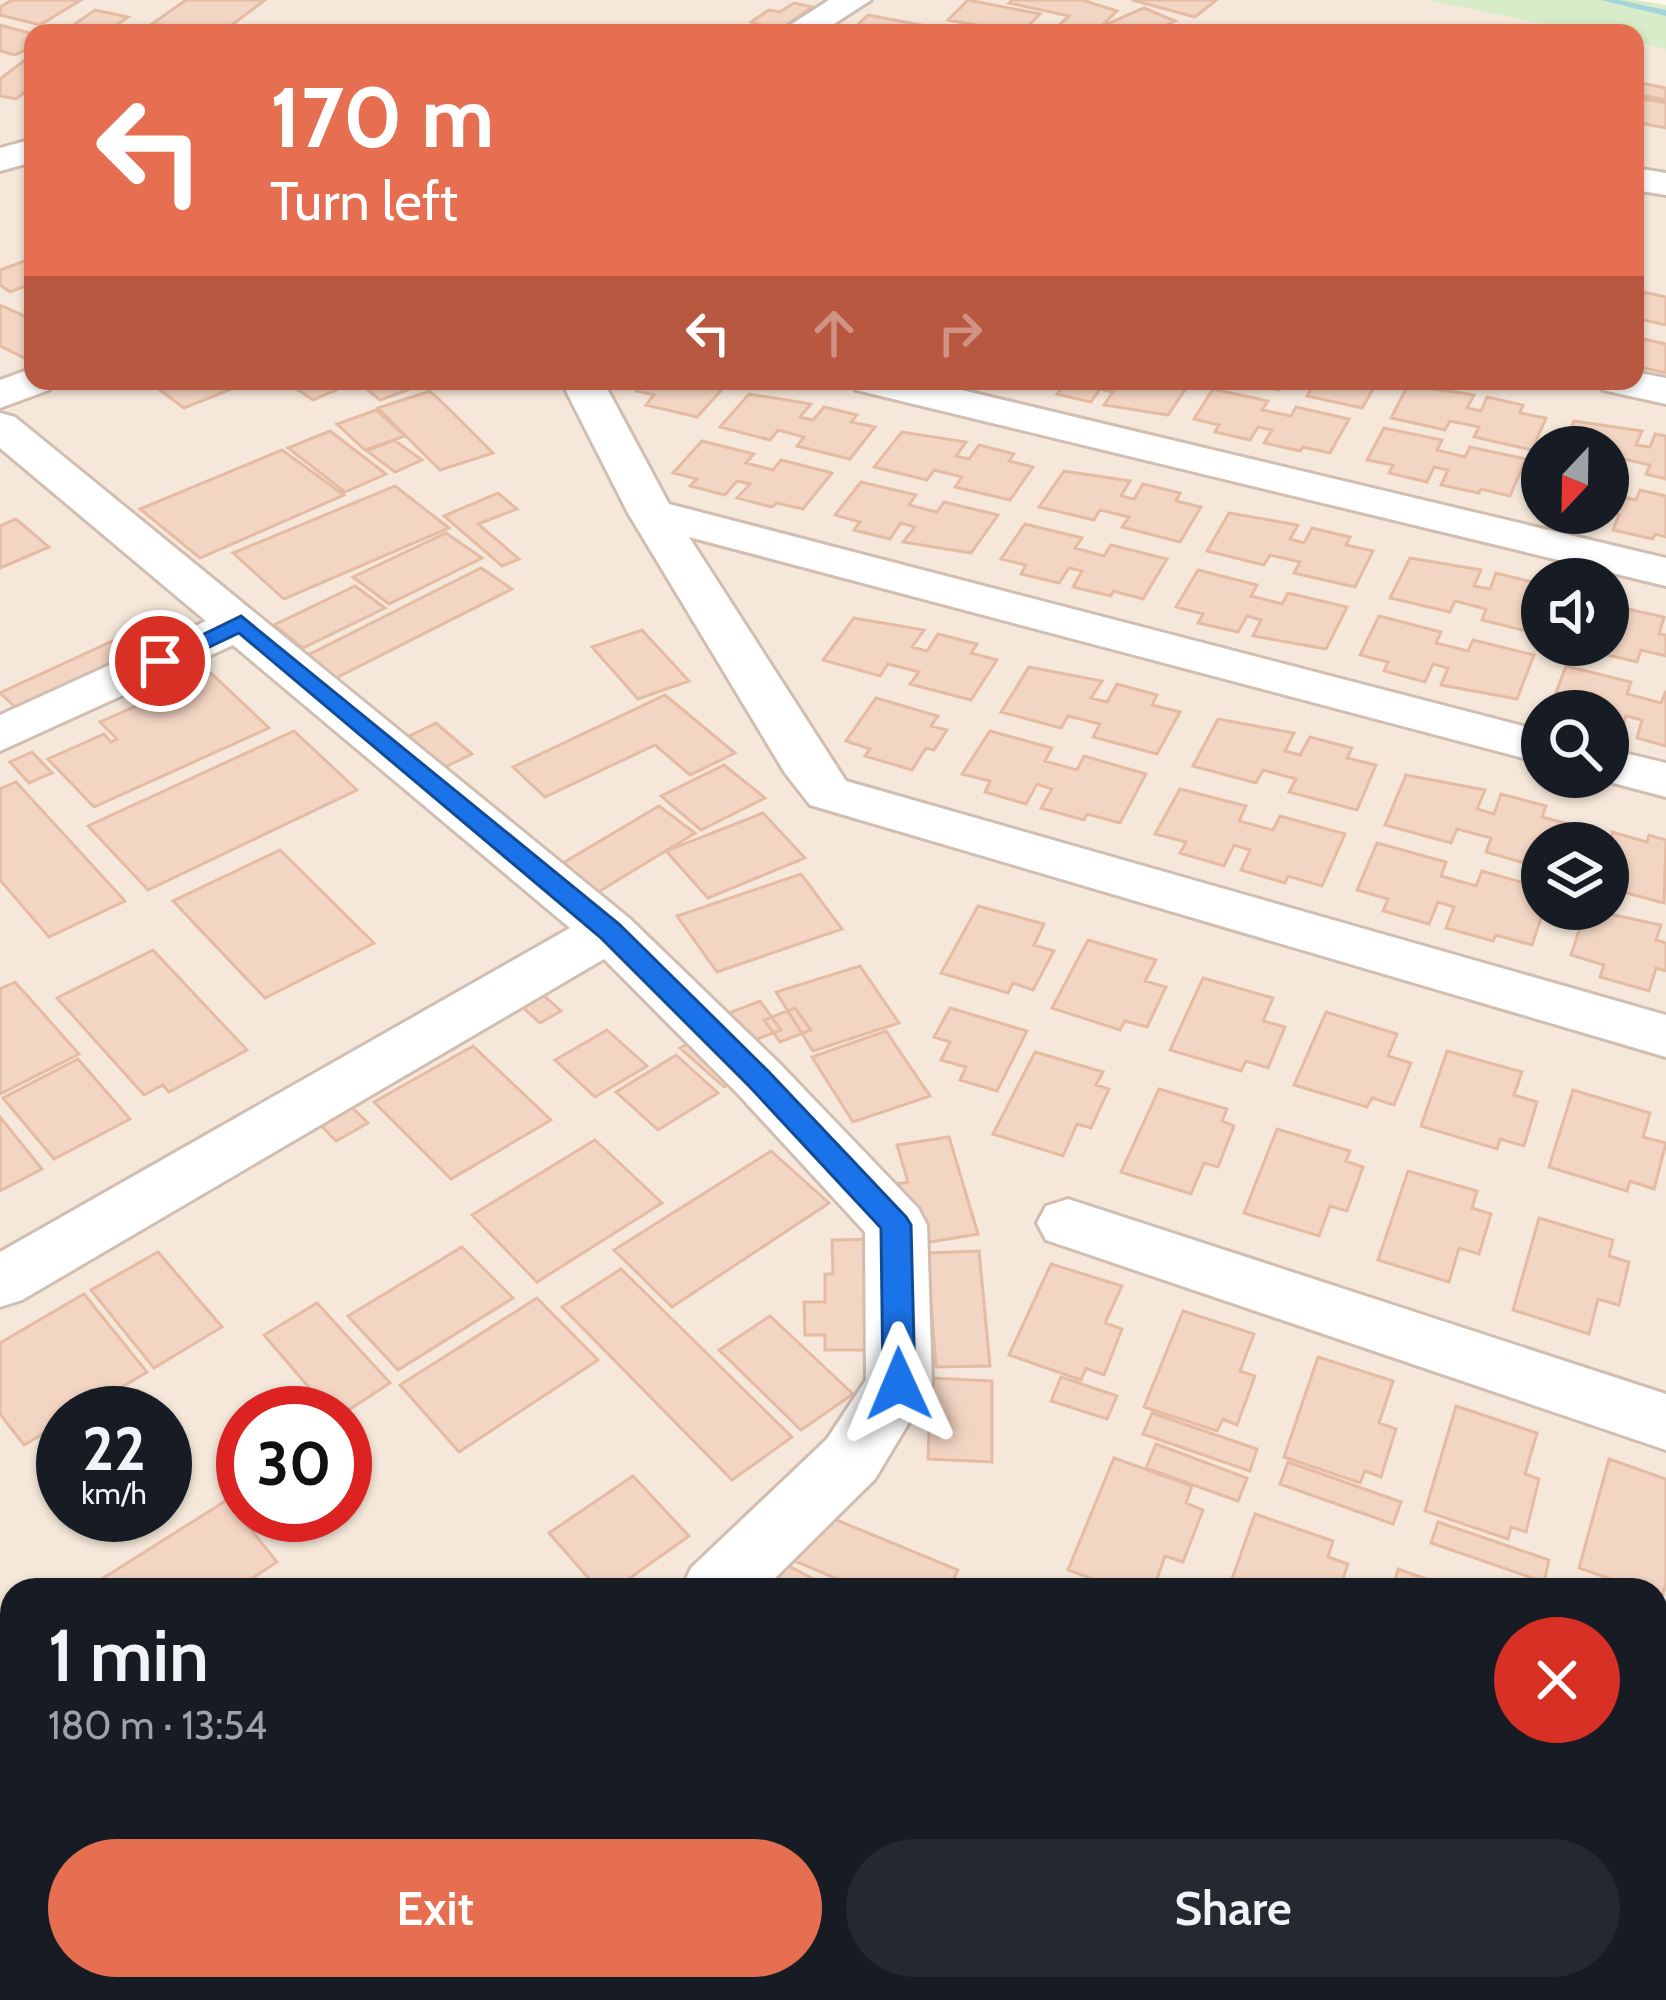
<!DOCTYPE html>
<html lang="en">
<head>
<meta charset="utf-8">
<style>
  :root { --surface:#171b24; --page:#242831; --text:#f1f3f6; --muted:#9ea1a6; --accent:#e76f51 }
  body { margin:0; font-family:Cabin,sans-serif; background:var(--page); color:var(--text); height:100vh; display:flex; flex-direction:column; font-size:45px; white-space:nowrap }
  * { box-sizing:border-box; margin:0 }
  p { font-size:39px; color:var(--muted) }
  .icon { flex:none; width:66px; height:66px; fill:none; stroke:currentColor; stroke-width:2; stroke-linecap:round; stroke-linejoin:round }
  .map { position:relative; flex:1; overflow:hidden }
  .panel { position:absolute; left:0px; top:1578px; width:1668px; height:423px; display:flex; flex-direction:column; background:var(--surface); border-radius:36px 36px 0 0; box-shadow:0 3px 9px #0004 }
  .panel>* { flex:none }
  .guide { position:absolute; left:24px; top:24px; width:1620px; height:366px; border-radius:24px; box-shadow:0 3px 9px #0004; background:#e76f51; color:#fff; overflow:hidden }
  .needle { width:78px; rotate:202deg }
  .fabs { position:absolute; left:1521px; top:426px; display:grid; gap:24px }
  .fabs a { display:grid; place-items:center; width:108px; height:108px; border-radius:50%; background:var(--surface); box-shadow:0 3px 9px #0004; font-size:60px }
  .speed { position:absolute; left:36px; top:1386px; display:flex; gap:24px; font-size:60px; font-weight:700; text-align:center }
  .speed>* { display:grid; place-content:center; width:156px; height:156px; border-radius:50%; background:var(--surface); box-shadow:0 3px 9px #0004; line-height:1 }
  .speed small { font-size:30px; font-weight:400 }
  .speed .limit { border:18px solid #d22; background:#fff; color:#111 }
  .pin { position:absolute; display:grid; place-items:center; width:102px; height:102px; color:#fff; margin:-51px; border:6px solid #fff; border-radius:50%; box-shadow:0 3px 12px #0007 }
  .me { position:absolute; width:132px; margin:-66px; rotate:359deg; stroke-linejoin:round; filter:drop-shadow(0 0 9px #0008) }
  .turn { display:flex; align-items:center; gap:42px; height:252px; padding:0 48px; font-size:54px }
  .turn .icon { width:156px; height:156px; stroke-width:2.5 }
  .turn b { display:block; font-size:84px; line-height:102px }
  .lanes { display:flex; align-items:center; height:114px; padding:0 48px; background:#0003; justify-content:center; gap:60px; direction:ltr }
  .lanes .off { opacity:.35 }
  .round { display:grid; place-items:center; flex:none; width:126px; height:126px; border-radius:63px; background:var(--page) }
  .headline { display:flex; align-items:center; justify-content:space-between; height:204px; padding:0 48px }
  h1 { font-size:72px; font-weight:600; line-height:90px }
  .button { display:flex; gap:24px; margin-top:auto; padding:24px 48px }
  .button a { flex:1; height:138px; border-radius:72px; background:var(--accent); color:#fff; font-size:48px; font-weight:600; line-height:138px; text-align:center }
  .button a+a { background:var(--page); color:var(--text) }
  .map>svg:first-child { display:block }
</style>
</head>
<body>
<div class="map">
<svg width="1666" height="2000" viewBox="0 0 1666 2000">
  <rect width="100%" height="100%" fill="#fdf6ec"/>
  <path fill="#f5e8da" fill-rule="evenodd" d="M0,0h1425l164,33h-1556v348h1602v-339l31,7v1951h-1666zM1542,447h66v66h-66zM1542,579h66v66h-66zM1542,711h66v66h-66zM1542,843h66v66h-66zM63,1413h102v102h-102zM243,1413h102v102h-102zM12,1590h1644v399h-1644z"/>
  <path fill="#d8ecc9" d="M1425,0h210l31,5v44l-31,-7v-9h-46z"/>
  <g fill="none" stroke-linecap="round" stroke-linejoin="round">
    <path fill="#a5d3da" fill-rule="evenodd" d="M1601,0h18l47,10v6z"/>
  </g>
  <path fill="#f3d5c3" stroke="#e6bba3" stroke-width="3" d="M12,0h69l-41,25 -40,-10v-8z
    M186,0h79l-44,33 -69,-9z
    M968,0l72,14 -19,19 -73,-13z
    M1012,0h70l35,11 -23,22h-44l19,-17 -60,-13z
    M1132,0h78l5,1 -20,16z
    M794,3l18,4 -36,26 -26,-1 10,-7 -9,-3 18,-12 11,2z
    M1144,8l31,13 -27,12h-19l-22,-9z
    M95,10l33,7 -23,16h-43z
    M868,15l58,11 -6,7h-71z
    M0,25l33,9v12l-18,9 -15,-4z
    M33,54v32l-17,13 -16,-3v-17z
    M1635,82l31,6v12l-31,-6z
    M1635,97l31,6v25l-31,-6z
    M33,258v25l-23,9 -10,-7v-15z
    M1644,292l22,5v28l-31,-7z
    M0,305l33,15v42l-33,-16z
    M1635,337l31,7v29l-31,-7z
    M148,381h103l-67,27z
    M285,381h68l1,1 -41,18z
    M357,381h64l3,3 -44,16z
    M647,381h54l23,6 -27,30 -51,-12 8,-10 -17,-4z
    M1239,381h139l-16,27 -55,-12 5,-9 -27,-6 -6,9z
    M1038,382l1,-1 151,1 -22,33 -64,-10 9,-13 -13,-3 -9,13 -34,-8 5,-7z
    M1408,385l66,10 -7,13 14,3 6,-14 36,8 -3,8 26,5 -14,32 -58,-13 5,-10 -29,-6 -5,9 -54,-12z
    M1213,389l55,12 -6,9 29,6 5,-9 53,12 -19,34 -27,-6 -3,4 -36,-8 8,-13 -14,-3 -8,13 -35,-8 4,-7 -25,-6z
    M430,391l17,16 46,46 -53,17 -62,-62z
    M749,394l62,10 -11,13 13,3 11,-13 33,8 -6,7 24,5 -25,32 -53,-13 7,-9 -26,-7 -8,10 -50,-13z
    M376,410l29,26 -40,14 -28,-26z
    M1574,421l68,10 -6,14 14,2 5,-13 11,2v43l-20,-5 4,-9 -30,-7 -4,10 -8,-2v-19h-45z
    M1384,428l58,12 -5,10 28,7 5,-10 56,12 -16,37 -29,-7 -2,4 -38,-8 7,-15 -14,-3 -7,15 -38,-9 4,-8 -26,-5z
    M330,431l56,43 -41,18 -57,-44z
    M902,432l64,10 -10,14 13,3 10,-14 35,9 -5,7 24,6 -23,33 -55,-13 7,-10 -28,-7 -7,10 -53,-13z
    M394,440l28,20 -27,12 -28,-21z
    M702,441l52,13 -8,9 27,7 8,-10 51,13 -29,36 -26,-6 -5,4 -35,-9 13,-14 -13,-3 -12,14 -35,-9 7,-7 -24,-6z
    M282,450l62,45 -144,63 -60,-49z
    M1064,471l66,10 -9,15 13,3 9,-15 37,9 -4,8 25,6 -21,35 -58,-15 7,-10 -29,-7 -6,10 -55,-13z
    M861,482l55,13 -7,10 28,7 7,-10 54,13 -27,38 -68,-11 12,-15 -14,-4 -11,16 -36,-9 6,-8 -25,-7z
    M395,486l54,42 -165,71 -51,-46z
    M1640,490l26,6v41l-11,-3 -2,5 -40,-9 6,-15 -11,-3v-18l28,6z
    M498,493l19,16 -39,15 41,35 -17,7 -58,-50z
    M1229,513l69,12 -8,14 14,4 8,-15 38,9 -4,8 27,6 -18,36 -61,-14 6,-11 -30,-7 -6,10 -57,-14z
    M1562,513h42l-5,14 -39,-10z
    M16,519l33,28 -49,21v-42z
    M1025,524l57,14 -7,10 29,8 7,-11 56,14 -24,40 -30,-8 -2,5 -38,-9 9,-16 -13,-3 -10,15 -38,-9 5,-9 -25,-6z
    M446,533l36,25 -93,46 -36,-27z
    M1410,558l71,12 -7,16 16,3 6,-16 40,10 -4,8 10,3v41l-60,-15 4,-11 -31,-8 -5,11 -60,-14z
    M481,568l31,21 -176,89 -30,-22z
    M1198,570l59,15 -6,11 31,8 6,-11 59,14 -21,42 -73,-13 8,-16 -14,-4 -9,16 -40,-9 5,-9 -27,-7z
    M355,586l30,22 -82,40 -29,-23z
    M1623,608l41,9 -5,17 7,1v21l-25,-6 -4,12 -63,-15 34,-2v-36l14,4z
    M1379,616l62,16 -5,11 32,8 5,-11 61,15 -17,44 -76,-14 7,-17 -15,-4 -8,18 -41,-11 4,-9 -28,-7z
    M854,618l70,12 -12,17 15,4 11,-17 39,10 -6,9 26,7 -26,40 -61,-16 9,-12 -31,-8 -8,12 -57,-16z
    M642,630l47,51 -51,18 -46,-52z
    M132,632l28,24 -133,62 -27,-25z
    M1566,666l65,16 -4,12 34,9 5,-12v55l-29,-8 5,-18 -16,-4 -6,19 -12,-4v-20l-57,-5z
    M1029,667l73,14 -11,17 16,4 10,-18 40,11 -5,10 28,7 -23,42 -64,-17 7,-13 -32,-8 -7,12 -60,-16z
    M211,673l58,55 -175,79 -46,-48 56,-25 7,8 6,-3 -17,-17z
    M665,695l70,58 -45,22 -35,-30 -110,52 -32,-30z
    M876,698l62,18 -7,10 16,4 -13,20 -8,-2 -14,22 -47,-14 5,-7 -24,-8z
    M1218,719l76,14 -9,18 15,4 10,-18 42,11 -5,10 29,7 -19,45 -68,-18 7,-13 -33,-9 -7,13 -63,-17z
    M436,723l36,31 -35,17 -36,-31z
    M294,731l63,59 -209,100 -60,-64z
    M990,731l62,17 -7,13 32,9 7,-14 62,18 -26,49 -33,-9 -3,6 -43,-12 11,-19 -15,-5 -11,20 -41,-12 5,-11 -28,-7z
    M32,752l20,21 -23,10 -19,-21z
    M724,765l41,33 -64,32 -40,-34z
    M1406,775l79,15 -8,19 17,5 7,-20 45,12 -4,11 31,8 -6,18h-25v25l-56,-16 5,-14 -34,-9 -6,14 -66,-18z
    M16,782l109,119 -76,36 -49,-57v-91z
    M1180,789l66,17 -7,15 34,9 7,-14 65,18 -23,52 -34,-10 -3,7 -44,-13 9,-20 -16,-5 -10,21 -44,-13 6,-11 -31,-8z
    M659,806l36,27 -100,61 -37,-28z
    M763,813l42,45 -97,40 -42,-47z
    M1612,832l35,10 2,-7 17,5 -2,63 -56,-15z
    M1377,843l69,19 -5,14 35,10 6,-15 60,17 2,21 -12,36 -36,-10 -3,6 -47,-13 8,-21 -16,-5 -9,22 -46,-13 5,-12 -31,-9z
    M280,850l94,93 -109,55 -92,-97z
    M801,874l41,55 -125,43 -40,-56z
    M978,906l66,18 -10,21 20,6 -21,39 -20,-7 -5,10 -67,-20z
    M1586,909l75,16 -5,15 10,3v28l-10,-3 -7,23 -49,-14 4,-12 -33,-10z
    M1088,940l68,20 -11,21 21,6 -19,40 -22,-6 -5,9 -68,-22z
    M153,950l94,100 -78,42 -6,-7 -19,10 -87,-97z
    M860,966l39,57 -86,28 -37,-59z
    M1203,978l70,20 -10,23 22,6 -17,41 -22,-7 -5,10 -71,-21z
    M15,982l64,72 -79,40v-105z
    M540,992l21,19 -21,12 -21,-19z
    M760,1001l21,29 -32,12 -20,-29z
    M795,1008l16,22 -31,12 -16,-22z
    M950,1008l77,23 -30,60 -37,-11 6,-13 -25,-7 9,-18 -16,-5z
    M1326,1012l71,22 -9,22 23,7 -17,42 -22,-7 -5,9 -73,-22z
    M607,1030l40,36 -52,31 -40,-37z
    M886,1031l44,65 -77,26 -41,-65z
    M699,1037l36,43 -11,7 -44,-39z
    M473,1046l78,74 -100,59 -77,-77z
    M1447,1051l75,21 -8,23 23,7 -13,44 -24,-7 -3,10 -76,-23z
    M1035,1052l68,20 -7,13 13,4 -18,39 -14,-4 -14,32 -70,-22z
    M676,1055l42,38 -60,37 -42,-38z
    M78,1059l52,60 -76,40 -51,-61z
    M1159,1089l68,20 -5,12 12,5 -16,41 -14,-4 -13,31 -70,-22z
    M1573,1090l77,23 -7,24 23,6 -12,46 -24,-8 -3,10 -78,-24z
    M341,1097l27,26 -32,18 -25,-26z
    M0,1117l42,52 -42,22z
    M1277,1129l73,22 -4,10 17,6 -16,44 -17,-5 -11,30 -75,-23z
    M949,1137l29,97 -54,9 -22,-36 -6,-23 12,-2 -11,-37z
    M595,1140l67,63 -125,79 -65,-67z
    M771,1151l58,52 -157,104 -58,-57z
    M1408,1171l69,20 -5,17 19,6 -12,40 -20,-6 -10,34 -71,-22z
    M1539,1218l74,22 -4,16 20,6 -10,43 -21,-6 -9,35 -76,-24z
    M881,1239l-8,111h-48v-15h-20l-1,-33h21v-28h8l-1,-34z
    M462,1247l51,51 -115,72 -50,-54z
    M979,1251l11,115 -54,1 -9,-114z
    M158,1252l64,75 -68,41 -63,-78z
    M1051,1264l71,22 -17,37 17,6 -18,46 -18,-7 -5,12 -72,-25z
    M621,1269l171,168 -60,43 -170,-173z
    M84,1294l63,78 -68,41h-16v9l-39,23 -24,-31v-71z
    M537,1298l61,62 -139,92 -59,-67z
    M317,1303l73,80 -46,30h-13l-67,-78z
    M1183,1311l71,23 -14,37 15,5 -18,49 -14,-6 -6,12 -73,-24z
    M770,1316l83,78 -52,36 -82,-80z
    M1318,1357l75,24 -14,42 17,6 -15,48 -16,-6 -5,12 -76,-26z
    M1061,1377l56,19 -10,23 -56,-18z
    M931,1378l61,3v81l-64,-3z
    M1456,1406l81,27 -12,41 14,5 -13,53 -15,-5 -3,12 -83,-28z
    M1152,1413l105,36 -7,22 -107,-37z
    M1156,1444l91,34 -9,23 -92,-33z
    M1114,1458l78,28 -6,17 17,7 -20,52 -18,-6 -12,34h-31l-54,-20z
    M1609,1459l57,20v104l-4,14 -6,-7h-14l-63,-22z
    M1288,1462l113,40 -8,22 -113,-40z
    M633,1476l56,60 -76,54h-14l-50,-57z
    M227,1500l50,62 -43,28 -145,-3z
    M822,1514l136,56 -10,20h-85l-68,-29z
    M1255,1514l78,27 -5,16 20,7 -9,26h-111z
    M1438,1522l111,38 -5,22 -113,-39z
    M785,1564l49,26h-68z
    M1398,1569l59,21h-65z
    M12,1657v60l-12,8v-66l3,4z
    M321,1989h60l-18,11h-37z
    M686,1989h127l-5,11h-127z
    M879,1989h98l-4,11h-99z
    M1261,1989h129l-3,11h-129z
    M1456,1989h104l-2,11h-105z"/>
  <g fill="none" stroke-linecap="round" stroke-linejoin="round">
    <defs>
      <path id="street" d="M829,0h42l-51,33h-42z
        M33,139v23l-33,9v-23z
        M1635,168l31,5v22l-31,-5z
        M33,368v13h22l-6,9 -49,18v-28z
        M1635,372l31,6v26l-63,-14 -6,-9h38z
        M561,381h42l66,123 873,227v32l-853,-226 157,244 820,234v42l-856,-252 -25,-32 -157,-260z
        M850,381h74l742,177v28l-810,-196z
        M0,413l15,4 614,501 151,146 138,144 9,17 5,159 -57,95 -112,111h-82l10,-22 136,-129 39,-59 -1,-148 -127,-138 -134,-135 -582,341 -22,7v-55l570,-324 -337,-283 -233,106v-36l206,-94 -206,-173z
        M1608,749l58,14v34l-75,-20h17z
        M1068,1199l598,195v56l-620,-210 -9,-17 9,-17z
        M1656,1921l10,4v75l-36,-11h26z
        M154,1989h90l-5,11h-89z"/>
    </defs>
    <use href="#street" stroke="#d1beb0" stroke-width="6"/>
    <use href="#street" fill="#fff" fill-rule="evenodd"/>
  </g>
  <path fill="#1a73e8" stroke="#114b97" stroke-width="3" d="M241,616l378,308 150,148 137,145 5,8 4,159 -5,9 -11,4 -11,-4 -5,-9 -2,-156 -132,-142 -149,-149 -361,-304 -70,33 -9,2 -11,-7z"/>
</svg>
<div class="fabs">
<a><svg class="needle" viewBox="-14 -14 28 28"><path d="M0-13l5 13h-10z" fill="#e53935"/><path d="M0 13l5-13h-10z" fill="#9ea1a6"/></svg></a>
<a><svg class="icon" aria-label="sound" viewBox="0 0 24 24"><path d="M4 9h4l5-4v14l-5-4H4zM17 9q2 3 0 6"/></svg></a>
<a><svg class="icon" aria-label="search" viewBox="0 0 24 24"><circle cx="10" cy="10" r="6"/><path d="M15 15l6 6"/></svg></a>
<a><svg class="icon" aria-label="layers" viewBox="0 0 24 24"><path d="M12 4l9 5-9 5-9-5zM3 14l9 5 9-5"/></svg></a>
</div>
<div class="speed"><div>22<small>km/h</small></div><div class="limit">30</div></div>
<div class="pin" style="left:160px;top:661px;background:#d93025"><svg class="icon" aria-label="arrive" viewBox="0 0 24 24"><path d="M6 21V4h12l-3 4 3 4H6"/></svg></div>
<svg class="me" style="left:899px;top:1384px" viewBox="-20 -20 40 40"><path d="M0-17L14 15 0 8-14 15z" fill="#1a73e8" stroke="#fff" stroke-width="4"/></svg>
<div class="guide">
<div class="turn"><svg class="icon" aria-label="left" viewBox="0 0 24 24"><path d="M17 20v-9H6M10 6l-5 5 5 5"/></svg><div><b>170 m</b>Turn left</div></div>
<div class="lanes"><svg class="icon" aria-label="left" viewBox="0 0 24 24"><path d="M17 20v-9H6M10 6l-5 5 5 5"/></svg><svg class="icon off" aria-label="ahead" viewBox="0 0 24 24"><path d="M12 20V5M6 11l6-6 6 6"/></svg><svg class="icon off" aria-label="right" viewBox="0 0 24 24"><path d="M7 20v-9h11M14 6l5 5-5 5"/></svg></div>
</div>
<section class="panel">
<div class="headline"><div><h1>1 min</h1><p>180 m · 13:54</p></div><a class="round" style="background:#d93025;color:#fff"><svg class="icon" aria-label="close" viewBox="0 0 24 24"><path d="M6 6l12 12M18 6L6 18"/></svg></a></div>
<div class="button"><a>Exit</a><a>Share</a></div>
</section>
</div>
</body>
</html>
